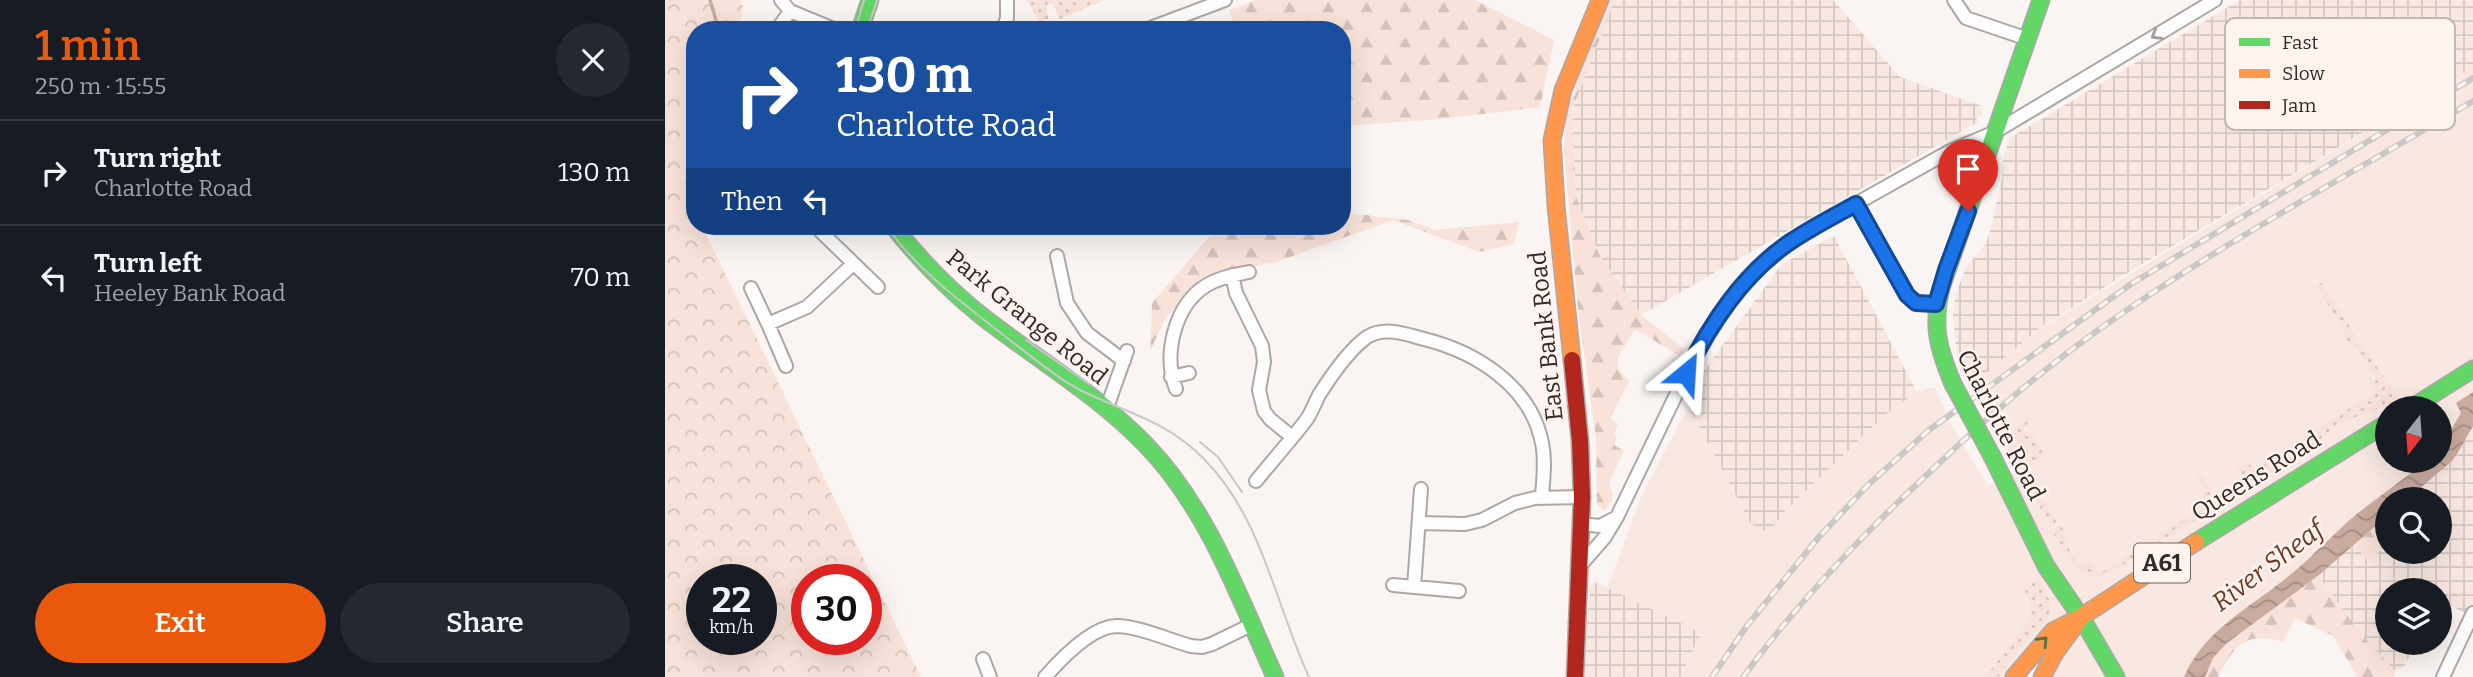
<!DOCTYPE html>
<html lang="en">
<head>
<meta charset="utf-8">
<style>
  :root { --surface:#171b24; --page:#242831; --text:#f1f3f6; --muted:#9ea1a6; --line:#363941; --accent:#ea580c }
  body { margin:0; font-family:Bitter,serif; background:var(--page); color:var(--text); height:100vh; display:flex; flex-direction:column; font-size:26px; white-space:nowrap }
  * { box-sizing:border-box; margin:0 }
  p { font-size:23px; color:var(--muted) }
  .icon { flex:none; width:38px; height:38px; fill:none; stroke:currentColor; stroke-width:2; stroke-linecap:round; stroke-linejoin:round }
  .map { position:relative; flex:1; overflow:hidden }
  .sheet { display:flex; flex-direction:column; background:var(--surface); width:665px }
  .sheet>* { flex:none }
  .banner { position:absolute; left:21px; top:21px; width:665px; height:214px; border-radius:28px; box-shadow:0 7px 28px #0002; background:#1a4fa0; color:#fff; overflow:hidden }
  .needle { width:46px; rotate:197deg }
  .tools { position:absolute; left:1710px; top:396px; display:grid; gap:14px }
  .tools a { display:grid; place-items:center; width:77px; height:77px; border-radius:50%; background:var(--surface); box-shadow:0 7px 28px #0002; font-size:35px }
  .speed { position:absolute; left:21px; top:564px; display:flex; gap:14px; font-size:35px; font-weight:700; text-align:center }
  .speed>* { display:grid; place-content:center; width:91px; height:91px; border-radius:50%; background:var(--surface); box-shadow:0 7px 28px #0002; line-height:1 }
  .speed small { font-size:18px; font-weight:400 }
  .speed .limit { border:10px solid #d22; background:#fff; color:#111 }
  .pin { position:absolute; display:grid; place-items:center; width:60px; height:60px; color:#fff; margin:-72px -30px; border-radius:50% 50% 50% 0; rotate:-45deg; box-shadow:0 0 7px #0007 }
  .pin .icon { rotate:45deg }
  .me { position:absolute; width:77px; margin:-38px; rotate:27deg; stroke-linejoin:round; filter:drop-shadow(0 0 5px #0008) }
  .turn { display:flex; align-items:center; gap:24px; height:147px; padding:0 35px; font-size:32px }
  .turn .icon { width:91px; height:91px; stroke-width:2.5 }
  .turn b { display:block; font-size:49px; line-height:60px }
  .then { display:flex; align-items:center; height:66px; padding:0 35px; background:#0003; gap:14px; font-size:26px }
  .round { display:grid; place-items:center; flex:none; width:74px; height:74px; border-radius:37px; background:var(--page) }
  .headline { display:flex; align-items:center; justify-content:space-between; height:119px; padding:0 35px }
  h1 { font-size:42px; font-weight:600; line-height:52px; color:var(--accent) }
  .cta { display:flex; gap:14px; margin-top:auto; padding:14px 35px }
  .cta a { flex:1; height:80px; border-radius:42px; background:var(--accent); color:#fff; font-size:28px; font-weight:600; line-height:80px; text-align:center }
  .cta a+a { background:var(--page); color:var(--text) }
  ul { padding:0; list-style:none }
  li { display:flex; align-items:center; gap:21px; height:105px; padding:0 35px; border-top:2px solid var(--line) }
  li div { flex:1 }
  li b { display:block; font-size:26px }
  li em { font-style:normal }
  main { display:flex; flex:1; min-height:0 }
  .map>svg:first-child { display:block }
</style>
</head>
<body>
<main>
<section class="sheet">
<div class="headline"><div><h1>1 min</h1><p>250 m · 15:55</p></div><a class="round"><svg class="icon" aria-label="close" viewBox="0 0 24 24"><path d="M6 6l12 12M18 6L6 18"/></svg></a></div>
<ul>
<li><svg class="icon" aria-label="right" viewBox="0 0 24 24"><path d="M7 20v-9h11M14 6l5 5-5 5"/></svg><div><b>Turn right</b><p>Charlotte Road</p></div><em>130 m</em></li>
<li><svg class="icon" aria-label="left" viewBox="0 0 24 24"><path d="M17 20v-9H6M10 6l-5 5 5 5"/></svg><div><b>Turn left</b><p>Heeley Bank Road</p></div><em>70 m</em></li>
</ul>
<div class="cta"><a>Exit</a><a>Share</a></div>
</section>
<div class="map">
<svg width="1808" height="677" viewBox="0 0 1808 677">
  <defs>
    <pattern id="industrial-grid" width="8" height="8" patternUnits="userSpaceOnUse" patternTransform="scale(1.75)"><rect width="8" height="8" fill="#f8e8e1"/><path d="M0 4h8M4 0v8" fill="none" stroke="#d5c7c1"/></pattern>
    <pattern id="grass-dots" width="8" height="8" patternUnits="userSpaceOnUse" patternTransform="scale(1.75)"><rect width="8" height="8" fill="#f8e2d9"/><path d="M2 2h.1M6 6h.1" fill="none" stroke="#d5c2ba" stroke-width="1.8" stroke-linecap="round"/></pattern>
    <pattern id="forest-firs" width="22" height="20" patternUnits="userSpaceOnUse" patternTransform="scale(1.75)"><rect width="22" height="20" fill="#f8e2d9"/><path d="M5 1l3.5 6h-7zM16 11l3.5 6h-7z" fill="#d5c2ba"/></pattern>
    <pattern id="park-crowns" width="20" height="18" patternUnits="userSpaceOnUse" patternTransform="scale(1.75)"><rect width="20" height="18" fill="#f8e2d9"/><path d="M2 6a3 3 0 1 1 6 0M12 15a3 3 0 1 1 6 0" fill="none" stroke="#d5c2ba"/></pattern>
    <pattern id="water-waves" width="16" height="10" patternUnits="userSpaceOnUse" patternTransform="scale(1.75)"><rect width="16" height="10" fill="#caac9f"/><path d="M0 5q4-4 8 0t8 0" fill="none" stroke="#a58c82"/></pattern>
  </defs>
  <rect width="100%" height="100%" fill="#faf4f2"/>
  <path fill="#f8e8e1" d="M1808,67v325l-17,11 5,10 -21,35 -1,-40h-52v52h38l-22,20 -66,51 -47,44 -65,48 -26,27 -15,27h-142l8,-15 -36,15h-334l21,-44 -94,-44 35,-94 41,-79 7,-7 61,115 17,9 16,-21 102,-98 31,-22 18,-5 12,30 41,69 31,-17 -49,-82 71,-59z"/>
  <path fill="url(#industrial-grid)" d="M946,0h222l67,77 79,28 4,9 -7,4 2,4 -337,193 -41,-59 -24,-59 -4,-87z
    M1575,0h233v67l-349,208 -83,52 -71,60 -13,-30 -4,-42 3,-21 10,-27 20,-23 4,-13 12,-52 1,-21 7,-20z
    M1169,236l83,156 -31,22 -102,98 -15,21 -18,-9 -67,-126 98,-134z
    M1808,426v187l-1,3 -27,-13 -5,12 -1,-25h-52v52h40l-6,14 -10,-4 -6,13 -9,7 -39,-43 -39,-54 69,-59v35h52v-52h-32l45,-38z
    M930,582l106,51 -21,44h-96l6,-93z"/>
  <path fill="url(#grass-dots)" d="M362,0h78l-45,19 -7,-15h-6l1,15 -4,1 1,10h-2z
    M1656,283l78,117 -46,18 -25,14 -16,16 -49,28c-10,3 -20,1 -27,-6l12,-8 5,7 121,-76 -5,-8 8,-5 -22,-36 -4,2 -7,-10 2,-3 -30,-47z
    M1369,412l-11,19 4,4 5,-1 13,21 -19,12v3l31,51 -7,5 -40,-75 -9,-10z
    M1534,473c11,10 15,26 8,40l-101,62c-32,6 -41,-20 -53,-43l8,-6 6,11 7,1 -8,6 15,23 9,-5 10,11 100,-63 -5,-8 9,-6 2,-5 -10,-16z
    M1374,579c7,13 15,24 10,39l-32,34 -19,25h-13l43,-55 3,-17 -7,-17z"/>
  <path fill="url(#forest-firs)" d="M591,0h219l79,40 -14,67 -100,12 -98,7v-96h-108l-4,-20z
    M943,0h7l-43,110 4,87 24,59 41,59 43,34 -4,7 -45,-27 -17,28v12l11,12 -19,37 8,6 -4,10 3,2 -3,9 10,6 -15,31 4,15 -8,14 -8,-6 -1,-67 -18,-129 -14,-160 2,-33 18,-55z
    M677,208l6,5 60,7 28,10 83,-8 -5,22 -35,8 -86,-32 -117,42 -69,13 -41,42 -16,34 2,-48 58,-67 38,-3 6,-7h88z
    M1722,516v28l-17,16 -4,-1 -12,-14z
    M1653,575l39,54 39,43 -3,5h-35l-25,-41 -38,-18 -12,24c-36,-12 -50,4 -65,35h-13l8,-19 14,-15z"/>
  <path fill="url(#park-crowns)" fill-rule="evenodd" d="M0,0h76l2,6 -4,24h-44v196h7l219,451h-256zM37,579h59v60h-59zM142,579h59v60h-59z"/>
  <path fill="url(#water-waves)" d="M1808,392v34l-13,23 -8,12 -45,38h-20v17l-68,59 -92,68 -14,15 -8,19h-21c21,-49 68,-70 107,-103 23,-19 44,-42 67,-61 23,-18 46,-33 67,-53h14l1,-12 21,-35 -5,-10z"/>
  <g fill="none" stroke-linecap="round" stroke-linejoin="round">
    <path stroke="#caac9f" stroke-width="3.5" d="M45,0l9,30"/>
    <defs>
      <path id="street" d="M116,0l9,11 46,19
        M1289,0l12,18 62,21
        M112,30l13,-19
        M338,30l4,-12v-18
        M480,30l80,-30
        M1330,132l220,-132
        M1191,204l54,94 11,6 15,1
        M150,226l63,61
        M392,256l10,47 20,30 37,28
        M567,275l4,18 26,53 2,16 -5,28 5,21 6,8 22,18
        M86,288l17,36
        M121,366l-18,-42 39,-17 46,-43
        M506,377l18,-4
        M511,389c-13,-34 -2,-84 31,-104 13,-8 28,-10 42,-13
        M441,410l21,-59
        M591,481c17,-21 35,-41 51,-62 5,-8 8,-16 12,-24 12,-19 30,-45 48,-58 18,-11 38,-3 57,2 52,13 107,47 118,104 4,18 1,36 0,54
        M754,523l46,1 17,-4 33,-17 20,-5 47,-1
        M915,524l20,2 17,-9
        M914,567l26,-30 12,-20 85,-176 35,-50 21,-23 31,-25 38,-23 123,-69 45,-19
        M728,585l66,6
        M749,587l7,-98
        M318,659l7,18
        M380,677c15,-17 46,-50 71,-51 22,0 53,14 75,20l11,1 10,-3 39,-19
        M1778,677l30,-64"/>
      <path id="fast" d="M195,30l10,-30
        M228,226c27,34 56,64 90,91 54,42 115,78 163,128 62,64 93,152 129,232
        M1288,384c-15,-36 -21,-57 -12,-96l100,-288
        M1746,408l62,-39
        M1327,456l54,110 35,51 35,60
        M1531,542l191,-119"/>
      <path id="slow" d="M907,360l-16,-154 -4,-66 11,-50 37,-90
        M1349,677l39,-46 28,-14 115,-75
        M1377,677l13,-24 24,-33"/>
      <path id="jam" d="M907,360l8,81 2,56 -7,180"/>
    </defs>
    <use href="#street" stroke="#ada8a6" stroke-width="16"/>
    <use href="#fast" stroke="#ada8a6" stroke-width="19"/>
    <use href="#slow" stroke="#ada8a6" stroke-width="19"/>
    <use href="#jam" stroke="#ada8a6" stroke-width="19"/>
    <use href="#street" stroke="#fefdfd" stroke-width="12"/>
    <use href="#fast" stroke="#63d668" stroke-width="16"/>
    <use href="#slow" stroke="#ff974d" stroke-width="16"/>
    <use href="#jam" stroke="#b3261e" stroke-width="16"/>
    <path stroke="#cac8c7" stroke-width="2" d="M190,30l9,-30
      M202,30l10,-30
      M222,226c28,44 84,83 124,115 23,17 44,36 69,49 44,22 88,31 124,69 59,60 71,145 105,218
      M361,340l63,44
      M535,442l18,15 24,35"/>
    <defs>
      <path id="rail" d="M1047,677l34,-50 72,-89 51,-54 60,-54 202,-146 342,-206
        M1078,677c55,-75 121,-144 189,-207 51,-49 104,-95 162,-137 120,-86 252,-156 379,-232"/>
    </defs>
    <use href="#rail" stroke="#cac8c7" stroke-width="6"/>
    <use href="#rail" stroke="#fef3ee" stroke-width="3.5" stroke-dasharray="10" stroke-linecap="butt"/>
    <defs>
      <path id="fast-bridge" d="M1288,384l39,72"/>
    </defs>
    <use href="#fast-bridge" stroke="#ada8a6" stroke-width="19" stroke-linecap="butt"/>
    <use href="#fast-bridge" stroke="#63d668" stroke-width="16"/>
  </g>
  <defs><path id="oneway-chevron" d="M-2-3.5L2.5 0L-2 3.5" fill="none" stroke-width="1.6" stroke-linecap="round" stroke-linejoin="round" transform="scale(1.75)"/></defs>
  <use stroke="#a29e9d" href="#oneway-chevron" transform="translate(1491 35) rotate(149)"/>
  <use stroke="#487745" href="#oneway-chevron" transform="translate(1378 641) rotate(-47)"/>
  <g fill="none" stroke-linecap="round" stroke-linejoin="round">
    <defs>
      <path id="route" d="M1021,373c25,-50 57,-99 104,-131 21,-14 44,-26 66,-38l51,91 9,8 20,1 10,-34 22,-59"/>
    </defs>
    <use href="#route" stroke="#114b97" stroke-width="18"/>
    <use href="#route" stroke="#1a73e8" stroke-width="12"/>
  </g>
  <g text-anchor="middle" dominant-baseline="central" stroke-width="5" stroke-linejoin="round" paint-order="stroke">
    <rect fill="#fef3ee" stroke="#6e6663" stroke-width="2" x="1469" y="543.5" width="56" height="39" rx="5"/>
    <g font-size="23" font-weight="bold" fill="#312a28">
      <text x="1497" y="563">A61</text>
    </g>
    <g font-size="24" fill="#312a28" stroke="#fef3ee">
      <text transform="translate(362 317) rotate(39)">Park Grange Road</text>
      <text transform="translate(881 336) rotate(-96)">East Bank Road</text>
      <text transform="translate(1336 425) rotate(63)">Charlotte Road</text>
      <text transform="translate(1591 476) rotate(-32)">Queens Road</text>
    </g>
    <g font-size="26" font-style="italic" fill="#6f391f" stroke="#fef3ee">
      <text transform="translate(1603 566) rotate(-37)">River Sheaf</text>
    </g>
  </g>
  <rect x="1560" y="18" width="230" height="112" rx="10" fill="#fef3ee" stroke="#c0b7b3" stroke-width="2"/>
  <rect x="1574" y="38" width="31" height="8" fill="#63d668"/>
  <rect x="1574" y="69" width="31" height="9" fill="#ff974d"/>
  <rect x="1574" y="101" width="31" height="8" fill="#b3261e"/>
  <g font-size="19" fill="#312a28">
    <text x="1617" y="49">Fast</text>
    <text x="1617" y="80">Slow</text>
    <text x="1617" y="112">Jam</text>
  </g>
</svg>
<div class="tools">
<a><svg class="needle" viewBox="-14 -14 28 28"><path d="M0-13l5 13h-10z" fill="#e53935"/><path d="M0 13l5-13h-10z" fill="#9ea1a6"/></svg></a>
<a><svg class="icon" aria-label="search" viewBox="0 0 24 24"><circle cx="10" cy="10" r="6"/><path d="M15 15l6 6"/></svg></a>
<a><svg class="icon" aria-label="layers" viewBox="0 0 24 24"><path d="M12 4l9 5-9 5-9-5zM3 14l9 5 9-5"/></svg></a>
</div>
<div class="speed"><div>22<small>km/h</small></div><div class="limit">30</div></div>
<div class="pin" style="left:1303px;top:211px;background:#d93025"><svg class="icon" aria-label="arrive" viewBox="0 0 24 24"><path d="M6 21V4h12l-3 4 3 4H6"/></svg></div>
<svg class="me" style="left:1021px;top:373px" viewBox="-20 -20 40 40"><path d="M0-17L14 15 0 8-14 15z" fill="#1a73e8" stroke="#fff" stroke-width="4"/></svg>
<div class="banner">
<div class="turn"><svg class="icon" aria-label="right" viewBox="0 0 24 24"><path d="M7 20v-9h11M14 6l5 5-5 5"/></svg><div><b>130 m</b>Charlotte Road</div></div>
<div class="then">Then<svg class="icon" aria-label="left" viewBox="0 0 24 24"><path d="M17 20v-9H6M10 6l-5 5 5 5"/></svg></div>
</div>
</div>
</main>
</body>
</html>
